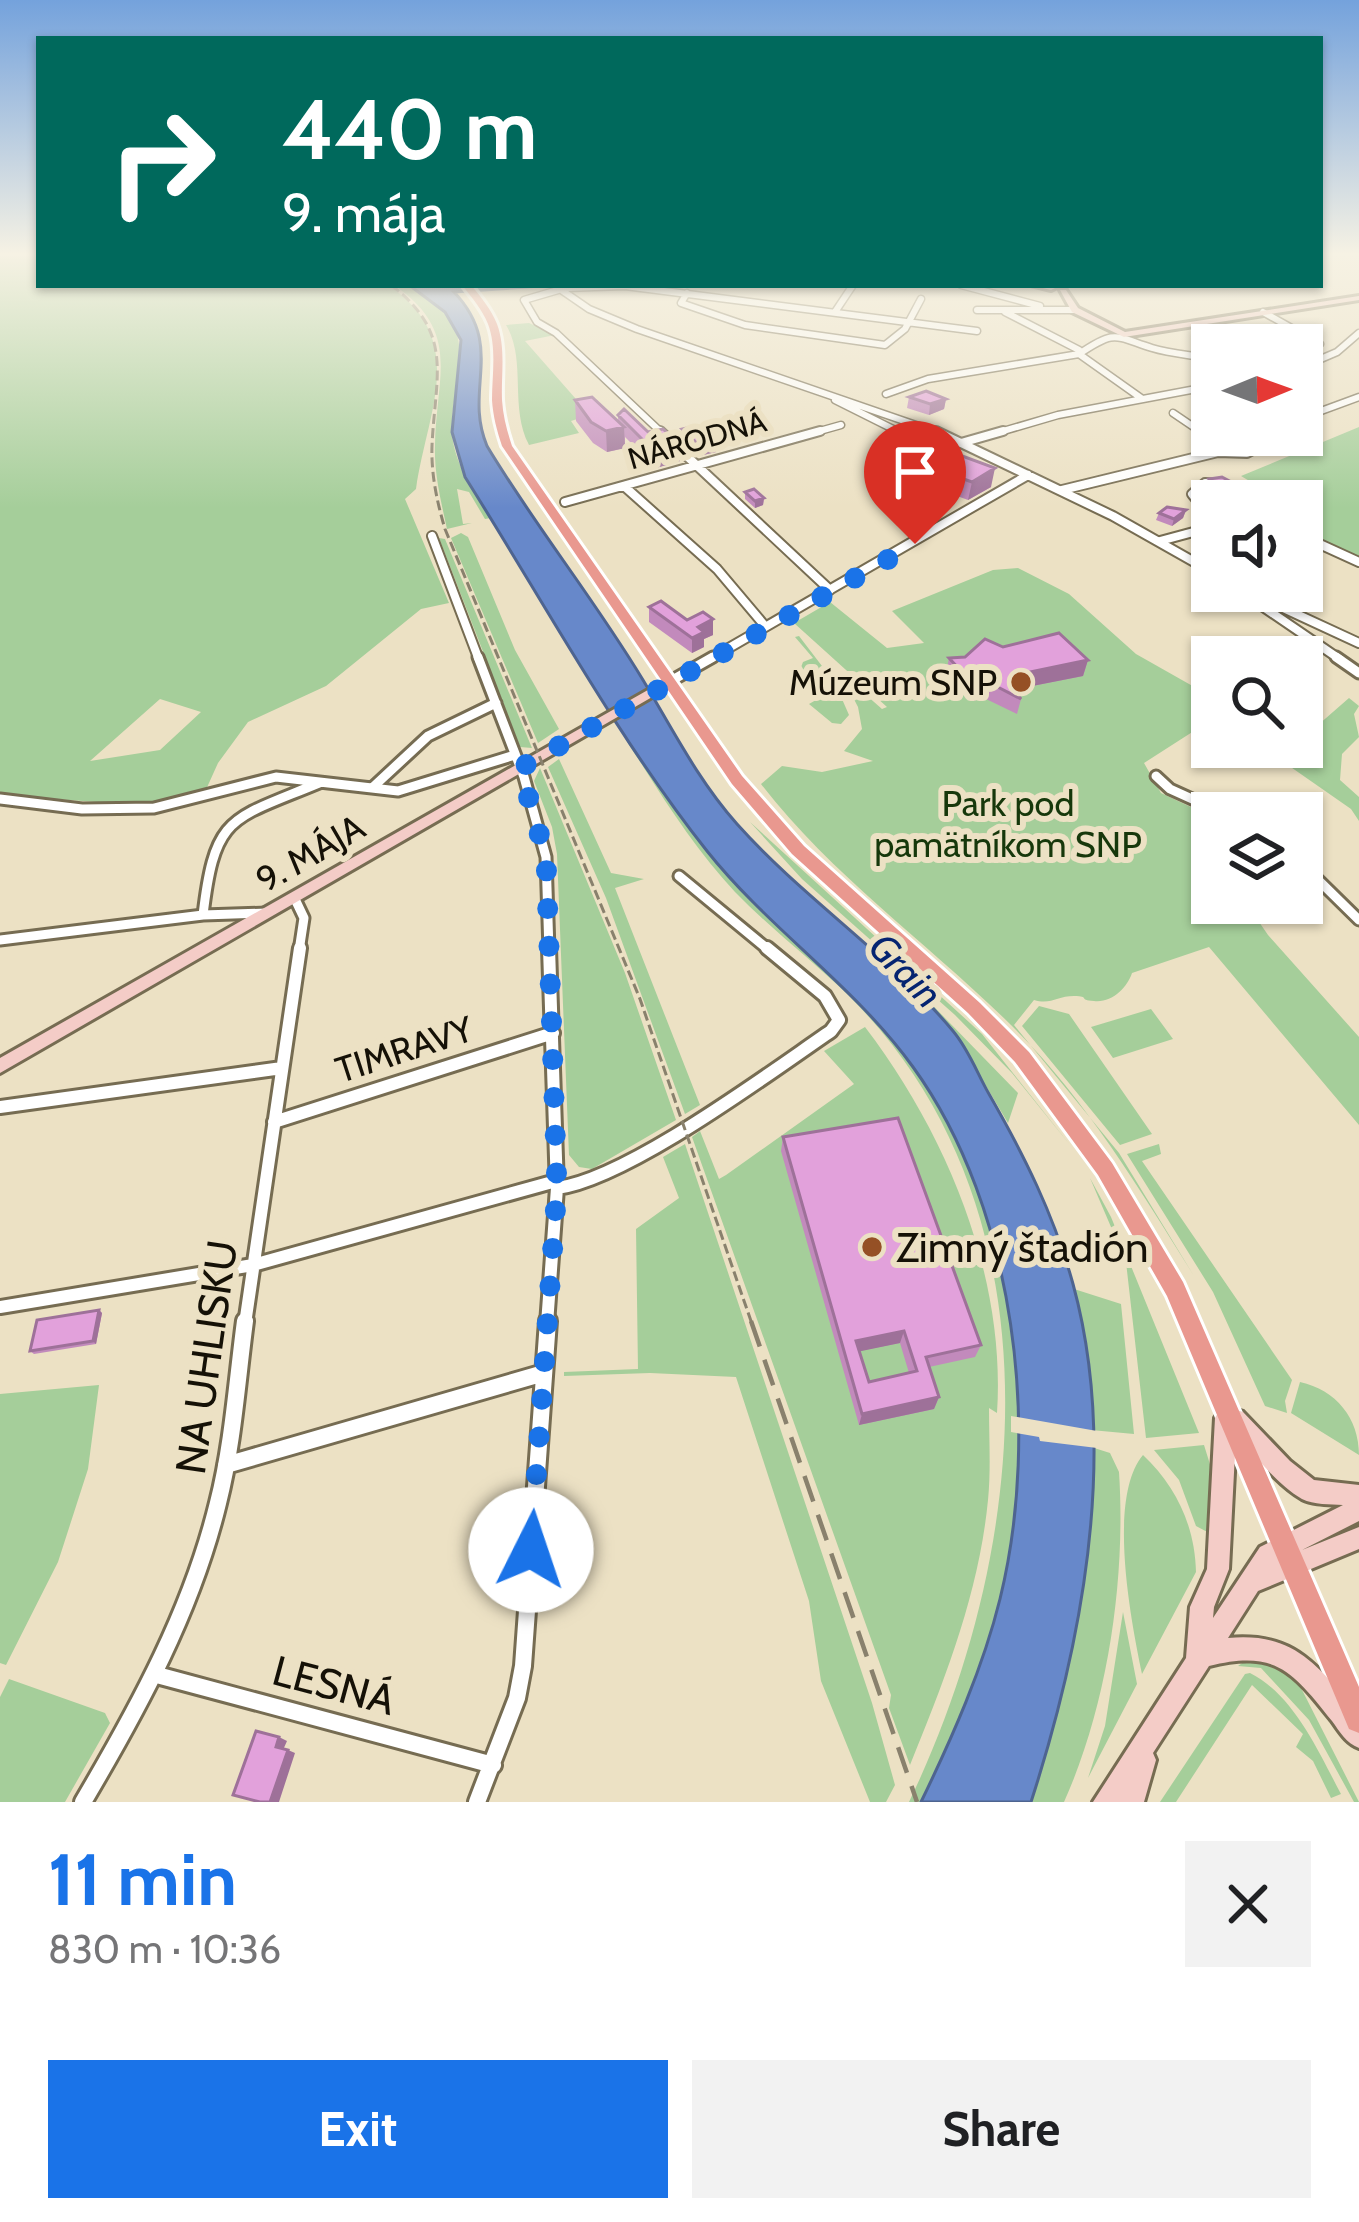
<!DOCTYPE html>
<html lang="en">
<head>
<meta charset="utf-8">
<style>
  :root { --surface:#fff; --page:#f2f2f2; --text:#202124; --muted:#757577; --accent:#1a73e8 }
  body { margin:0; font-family:Cabin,sans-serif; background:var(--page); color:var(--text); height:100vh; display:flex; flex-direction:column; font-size:45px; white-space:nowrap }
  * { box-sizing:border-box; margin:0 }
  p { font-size:39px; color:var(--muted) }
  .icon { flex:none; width:66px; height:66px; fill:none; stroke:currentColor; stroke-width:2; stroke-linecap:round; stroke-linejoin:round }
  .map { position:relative; height:1802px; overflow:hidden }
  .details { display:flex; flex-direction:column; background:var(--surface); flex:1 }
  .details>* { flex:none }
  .top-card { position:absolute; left:36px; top:36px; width:1287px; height:252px; border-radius:0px; box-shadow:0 3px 9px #0004; background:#00695c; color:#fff; overflow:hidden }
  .needle { width:78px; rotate:89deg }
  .controls { position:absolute; left:1191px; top:324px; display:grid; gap:24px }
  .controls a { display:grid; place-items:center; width:132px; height:132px; border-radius:0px; background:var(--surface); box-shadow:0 3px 9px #0004; font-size:60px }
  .pin { position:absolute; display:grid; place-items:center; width:102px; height:102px; color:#fff; margin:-123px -51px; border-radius:50% 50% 50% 0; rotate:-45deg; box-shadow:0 0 12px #0007 }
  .pin .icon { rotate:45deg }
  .me { position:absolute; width:132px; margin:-66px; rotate:4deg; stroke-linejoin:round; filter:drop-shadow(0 0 9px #0008) }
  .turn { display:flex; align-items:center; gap:42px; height:252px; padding:0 48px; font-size:54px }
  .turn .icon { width:156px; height:156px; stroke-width:2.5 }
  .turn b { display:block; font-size:84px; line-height:102px }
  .round { display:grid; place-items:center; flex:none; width:126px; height:126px; border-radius:0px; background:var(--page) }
  .headline { display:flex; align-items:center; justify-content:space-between; height:204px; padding:0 48px }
  h1 { font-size:72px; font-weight:700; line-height:90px; color:var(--accent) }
  .action { display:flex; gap:24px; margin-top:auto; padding:24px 48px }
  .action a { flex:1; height:138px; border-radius:0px; background:var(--accent); color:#fff; font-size:48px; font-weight:700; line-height:138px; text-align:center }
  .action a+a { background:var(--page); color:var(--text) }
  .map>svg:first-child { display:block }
</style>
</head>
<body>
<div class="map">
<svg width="1359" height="1802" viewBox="0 0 1359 1802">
  <rect width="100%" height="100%" fill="#ece1c4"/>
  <path fill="#a5ce9a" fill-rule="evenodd" d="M0,256h39v29h349c82,55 39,126 28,204l-11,10 44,104 -28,6 -95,77 -78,36 -30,41 -14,31 -66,11 -138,-10zM160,699l41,13 -41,38 -70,11z
    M394,285c18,0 26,8 41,19 45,34 14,83 17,130 3,32 23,59 39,84l-6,1 -16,-27 -12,-3 6,35 9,-1 -25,6c-6,-28 -13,-55 -12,-84 1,-69 27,-113 -41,-160z
    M529,323l26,12 -30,6 65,74 -19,6 8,12 -50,12c-20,-38 -2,-85 -23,-120z
    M1359,427v130l-57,-27v-29l-34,-9 -27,-16z
    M461,533l7,4 47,113 44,79 -21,14 -87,-205z
    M439,538l6,1 87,209 -12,-1z
    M1018,568l51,26 67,60 76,43v28l-15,4 -53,34 17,30 51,24v86h34l22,32 91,102v88l-150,-178 -77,26c-5,15 -20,30 -38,28 -17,-1 -3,-5 -20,-5 -17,0 -23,9 -40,4l-20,25 105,128 75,123c-55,-88 -109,-178 -183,-251 -83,-82 -178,-148 -250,-241l21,-18 40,6 51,-11 -29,-10 18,-22 -4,-22 -18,-35 42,37 5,-2 -93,-84 36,-21 57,46 37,-5 -32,-32 101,-41z
    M799,636l36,47 14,32 -8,9 -9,-1 -23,-19 14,-8 -23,-26 3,-8 10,-4 -18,-21z
    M1349,698l10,8 -5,8 5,23 -17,17 -2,26 19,17v24l-8,-12 -89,-62h40v-8z
    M620,723c38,58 75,118 122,169 48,51 105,91 149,146 121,151 155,375 109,561 -17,69 -48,139 -79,203h-12c121,-251 155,-592 -60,-806 -37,-36 -78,-67 -114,-104 -35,-38 -64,-81 -91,-124 -8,-14 -24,-33 -24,-45z
    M559,759l52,114 33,6 -29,9 85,217 -15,9 -79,-216 -58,-131z
    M540,768l85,205 51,147 -84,49 -13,-2 -10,-12 -12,-301 -5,-27 -18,-46z
    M750,822l232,212 88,111 -58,-72 -57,-58 -153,-136z
    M908,980l110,113 -10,30 -53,-89z
    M1039,1006l30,8 83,120 -32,11 -98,-119z
    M1151,1009l22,30 -60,19 -22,-31z
    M865,1027c84,110 141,252 132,386l-8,-5c0,30 2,62 -1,92 -9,93 -43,179 -78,265l-21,-57 2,-13 -199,-558 8,-6 19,48 7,-4 128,-91 -30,-33z
    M685,1144l187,559 23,82 -9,17h-16l-49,-121 -12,-80 -73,-224 -86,-4 -86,3v-4l74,-3 -2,-140 43,-31 -16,-41z
    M1159,1144l2,10 -19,7 150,219 -7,21 2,12 -22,-7 -52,-114 -86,-138z
    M1090,1178l21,39 88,216 -53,5 -20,-176z
    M1074,1289l47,15 13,130 -43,-4 -4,-73z
    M1300,1382c36,8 59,36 59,73l-68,-42z
    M99,1385l-11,84 -30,93 -52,103 -6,-2v-269z
    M1204,1445l13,42 -4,48 -17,-9 -17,-46 -25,-30z
    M1091,1447l19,6 9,19c7,107 -11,232 -55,330h-33c37,-115 62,-234 60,-355z
    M1143,1455c33,31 52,71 53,117l-54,102c-11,-53 -35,-176 1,-219z
    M1123,1612l14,72 -49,94 17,-52z
    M1251,1657l31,8 17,19 60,118h-5l-45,-82 -48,-52 -23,-2z
    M1250,1673c44,22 69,80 91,121l-10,4 -18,-37 -17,-14 7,-13 -51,-49 -76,117h-16l85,-128z
    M9,1679l96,34 5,10 -45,79h-65v-105z"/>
  <path fill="#6788ca" stroke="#4e6490" stroke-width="3" d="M409,285h147l-102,7c52,55 9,97 33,154 48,80 108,154 156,234 30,50 55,100 94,144 67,75 152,130 216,207 16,19 24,42 36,63 35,61 65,121 84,190 46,168 10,357 -42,518h-110c31,-64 62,-134 79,-203 41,-167 16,-390 -87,-532 -59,-82 -144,-138 -206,-216 -89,-112 -165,-252 -242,-374l-13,-45 9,-92 -16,-28z"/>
  <path fill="#ece1c4" d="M1011,1416l86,15v17l-57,-7 -1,-4 -28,-5z"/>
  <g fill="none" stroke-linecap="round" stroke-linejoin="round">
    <defs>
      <path id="street-far4" d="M961,285l79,21
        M557,287l32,22 48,20 305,105
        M687,293l-6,10 64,22 140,20 20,-16 16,-30
        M977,310h98
        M835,312l18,-27
        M1005,312l74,38
        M1263,312l57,32
        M1079,354c37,-25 35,-18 73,-6 19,6 41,7 60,11
        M1079,354l62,44
        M1302,367l35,-15 22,-19
        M886,394l42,-15 151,-25
        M835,400l68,34
        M1173,413l31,21
        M1302,418l57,-21
        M663,434l-107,-101 -19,-11 -13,-22 41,-12 60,-2 352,45
        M809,434l32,-9
        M993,434l65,-19 154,-29"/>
      <path id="street-far3" d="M660,431l170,159
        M897,431l54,27
        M936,431l177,85 99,56
        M1200,431l30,20
        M961,443l42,-12
        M624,486l93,83 48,57
        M1062,490l156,-38 29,1 33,-18
        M565,502l255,-71
        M1212,519l-20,-25 13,-11 16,1
        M432,536l47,124
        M1302,536l57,26
        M1160,541l52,-14
        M1240,591l101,69
        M1260,604l8,-3 91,42
        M708,660l320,-185"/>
      <path id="street-far2" d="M478,657l46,120 22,80 3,94
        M1336,657l23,16
        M669,682l44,-25
        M1156,776l14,13 53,24
        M372,788l56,-52 68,-33
        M0,799l82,10 72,-1 122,-31 122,14 117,-36
        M1302,864l57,56
        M679,876l91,75
        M294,897l10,21 -5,33
        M203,915c12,-101 27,-95 116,-132
        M0,940l203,-25 64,-2"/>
      <path id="street-far1" d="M0,1107l282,-39
        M274,1122l279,-89
        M557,1188c70,-9 211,-114 274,-157l8,-11 -14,-24 -58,-48
        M0,1307l253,-42 303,-84
        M245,1324l55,-376
        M547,1324l10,-136 -8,-240"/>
      <path id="street" d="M226,1465l318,-92
        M157,1675l336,90
        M83,1802c56,-95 109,-192 135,-299 15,-59 19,-122 27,-182
        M477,1802l40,-104 6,-32 25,-345"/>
      <path id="secondary" d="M1031,285h16l8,3 -4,2z
        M1060,290h6l12,18 47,24 234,-36v4l-235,37 -52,-25z
        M669,678l6,4 -2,3 -673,388v-15z
        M1226,1407l17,5 47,49 24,19 45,5v36l-57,29 57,-23v22l-101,42 -30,47c55,-5 81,16 115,58 5,6 14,15 16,23 0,9 0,21 0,29 -13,-5 -19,-16 -27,-27 -39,-49 -56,-72 -123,-55l-56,87 3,7 -12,42h-51l93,-144 4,-51 17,-38 8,-151 4,-7zM1236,1434c20,22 40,50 66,65 12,6 28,5 41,6l-83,42 -47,71 1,-11 15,-38z"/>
      <path id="primary" d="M462,285h9c10,12 20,24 26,39 9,24 4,51 5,76 1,16 5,31 10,46l230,330 62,70 176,157 49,49 83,111 71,119 176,405v46l-10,-4 -182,-433 -69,-121 -83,-113 -47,-49 -176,-159 -60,-70 -230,-338c-5,-15 -9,-30 -10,-46 0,-25 5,-52 -4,-76 -6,-15 -16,-26 -26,-39z"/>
    </defs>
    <use href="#street-far4" stroke="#766c52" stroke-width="9"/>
    <use href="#street-far3" stroke="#766c52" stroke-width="12"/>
    <use href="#street-far2" stroke="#766c52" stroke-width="15"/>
    <use href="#street-far1" stroke="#766c52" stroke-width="18"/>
    <use href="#street" stroke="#766c52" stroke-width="22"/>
    <use href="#secondary" stroke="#766c52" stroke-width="6"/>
    <use href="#primary" stroke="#fff" stroke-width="6"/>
    <use href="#street-far4" stroke="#fff" stroke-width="6"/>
    <use href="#street-far3" stroke="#fff" stroke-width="8"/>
    <use href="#street-far2" stroke="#fff" stroke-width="9"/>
    <use href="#street-far1" stroke="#fff" stroke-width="12"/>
    <use href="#street" stroke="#fff" stroke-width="16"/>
    <use href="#secondary" fill="#f4ccc7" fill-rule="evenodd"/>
    <use href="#primary" fill="#e9988f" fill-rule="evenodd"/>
    <path stroke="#89816d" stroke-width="3" stroke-dasharray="10 4.5" stroke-linecap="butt" d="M391,285c64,49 44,90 41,161 -1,28 5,56 13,83l195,470 112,325"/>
    <path stroke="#89816d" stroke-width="4.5" stroke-dasharray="27 14" stroke-linecap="butt" d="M751,1321l166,481"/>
  </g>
  <path fill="#c28abc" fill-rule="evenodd" d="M909,397l37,2 -2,10 -15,6 -22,-7z
    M575,400l43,21v-6l62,46 -24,7 -31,-31v11l-18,4 -14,-9 -17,-22z
    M682,429l34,23 -17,4 -17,-16z
    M919,463l72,24 -23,13 -52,-19z
    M1209,479l45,15 52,6 -4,10v-9h-90v3l-9,-10z
    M745,492l19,6 -1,7 -8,3 -10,-9z
    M892,499l42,7 -2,15 -18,10 -8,-4 1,-6 -17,-7z
    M1186,510l-3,8 -11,8 -16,-6 3,-7z
    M649,607l38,13 26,-1v16l-9,4v8l-12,6 -43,-31z
    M1003,647l85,13 -5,16 -66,13 -2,2 6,8 -4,15 -33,-16 -12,3 -26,-28 3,-15 16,-1z
    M783,1137l198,208 -6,12 -46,10 10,30 -5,12 -75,16 -78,-274zM900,1343l9,30 -40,9 -10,-31z
    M99,1310l3,3 -6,31 -62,10 -4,-3z"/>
  <path fill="#9e7199" d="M946,399l-2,10 -15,6 1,-11z
    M624,427l1,21 -18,4 -1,-21z
    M716,441v11l-17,4v-11z
    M680,445v16l-24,7 -1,-16z
    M995,468l-4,19 -23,13 4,-18z
    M764,498l-1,7 -8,3v-7z
    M934,506l-2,15 -18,10 3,-15z
    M1186,510l-3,8 -11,8 2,-7z
    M713,619v16l-9,4v8l-12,6v-15l6,-11z
    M1088,660l-5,16 -66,13 -5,5 -3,-10 12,-10z
    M988,682l-4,16 -12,3 3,-15z
    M99,1310l3,3 -6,31 -3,-3z
    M904,1331l-4,12 -48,10 4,-12z
    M939,1397l-5,12 -75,16 3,-11z
    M279,1737l8,4 -4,9 -7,-3z
    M288,1750l7,3 -16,49h-9z"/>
  <path fill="#e2a1db" stroke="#9e7199" stroke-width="3" fill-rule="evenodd" d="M926,391l20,8 -16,5 -21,-7z
    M592,397l32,30 -18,4 -15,-9 -16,-22z
    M624,409l24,23 15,-3 17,16 -25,7 -37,-37z
    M695,426l21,15 -17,4 -17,-16z
    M946,450l49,18 -23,14 -53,-19z
    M1222,477l32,17 9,-9 44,12 -1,3h-80l-17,-21z
    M754,489l10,9 -9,3 -10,-9z
    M903,492l31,14 -17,10 -9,-4 6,-3 -22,-10z
    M1167,507l19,3 -12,9 -15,-6z
    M661,601l26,19 16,-8 10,7 -15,8 6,5 -12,6 -43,-31z
    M1059,633l29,27 -67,14 -12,10 12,15 -33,-17 -13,4 -26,-28 16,-1 20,-18 18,8z
    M898,1118l83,227 -55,12 13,40 -77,17 -79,-277zM904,1331l13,40 -48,11 -13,-41z
    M99,1310l-6,31 -63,10 7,-31z
    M256,1731l23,6 -3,10 12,3 -18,52h-10l-27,-7z"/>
  <linearGradient id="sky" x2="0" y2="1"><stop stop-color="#74a2dc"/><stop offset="0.5" stop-color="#f6f2e4"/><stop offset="1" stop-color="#f6f2e4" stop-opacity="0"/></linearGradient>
  <rect width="1359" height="508" fill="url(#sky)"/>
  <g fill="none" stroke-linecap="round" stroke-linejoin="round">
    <path stroke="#1a73e8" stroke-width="21" stroke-dasharray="0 37.8" d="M531,1550l26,-362 -11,-331 -26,-89 395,-224"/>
  </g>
  <g fill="#955025" stroke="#ece1c4" stroke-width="4.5">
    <circle cx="1021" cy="682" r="12"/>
    <circle cx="872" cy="1247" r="12"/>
  </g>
  <g text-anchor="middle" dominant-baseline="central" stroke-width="12" stroke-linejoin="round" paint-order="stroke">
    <g font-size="30" fill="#151107" stroke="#ece1c4">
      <text transform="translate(697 440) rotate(-16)">NÁRODNÁ</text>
    </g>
    <g font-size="36" fill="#151107" stroke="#ece1c4" text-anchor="end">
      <text x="997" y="682">Múzeum SNP</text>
    </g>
    <g font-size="36" fill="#16380b" stroke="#ece1c4">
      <text x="1008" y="803">Park pod<tspan x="1008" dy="41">pamätníkom SNP</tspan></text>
    </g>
    <g font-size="36" fill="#151107" stroke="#ece1c4">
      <text transform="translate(310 853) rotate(-30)">9. MÁJA</text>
      <text transform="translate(404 1049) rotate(-18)">TIMRAVY</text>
    </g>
    <g font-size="39" font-style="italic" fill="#052471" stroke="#ece1c4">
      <text transform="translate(906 970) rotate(46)">Grain</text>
    </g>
    <g font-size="42" fill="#151107" stroke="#ece1c4" text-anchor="start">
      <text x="896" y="1247">Zimný štadión</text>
    </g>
    <g font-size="42" fill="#151107" stroke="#ece1c4">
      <text transform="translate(206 1357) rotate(-82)">NA UHLISKU</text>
      <text transform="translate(334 1685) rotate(15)">LESNÁ</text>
    </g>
  </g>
</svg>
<div class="controls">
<a><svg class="needle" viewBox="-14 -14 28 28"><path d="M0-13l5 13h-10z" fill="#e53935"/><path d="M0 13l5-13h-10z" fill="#757577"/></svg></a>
<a><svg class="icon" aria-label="sound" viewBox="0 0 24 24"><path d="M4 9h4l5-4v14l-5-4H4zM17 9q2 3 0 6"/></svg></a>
<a><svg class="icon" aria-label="search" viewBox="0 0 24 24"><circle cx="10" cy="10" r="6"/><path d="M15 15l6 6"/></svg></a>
<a><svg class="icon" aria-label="layers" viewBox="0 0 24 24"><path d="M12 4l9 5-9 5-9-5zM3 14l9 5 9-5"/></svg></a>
</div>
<div class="pin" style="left:915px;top:544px;background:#d93025"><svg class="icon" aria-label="arrive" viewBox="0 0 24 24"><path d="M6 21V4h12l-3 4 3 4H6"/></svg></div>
<svg class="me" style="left:531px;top:1550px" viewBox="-20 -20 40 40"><circle r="19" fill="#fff"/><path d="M0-13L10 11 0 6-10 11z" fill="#1a73e8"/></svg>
<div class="top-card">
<div class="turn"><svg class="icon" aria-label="right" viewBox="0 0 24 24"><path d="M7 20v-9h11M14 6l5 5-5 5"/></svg><div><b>440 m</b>9. mája</div></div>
</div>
</div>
<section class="details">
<div class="headline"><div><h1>11 min</h1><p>830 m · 10:36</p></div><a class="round"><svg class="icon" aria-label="close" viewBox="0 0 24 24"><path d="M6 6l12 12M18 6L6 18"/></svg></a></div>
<div class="action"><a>Exit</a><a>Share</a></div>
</section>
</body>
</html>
